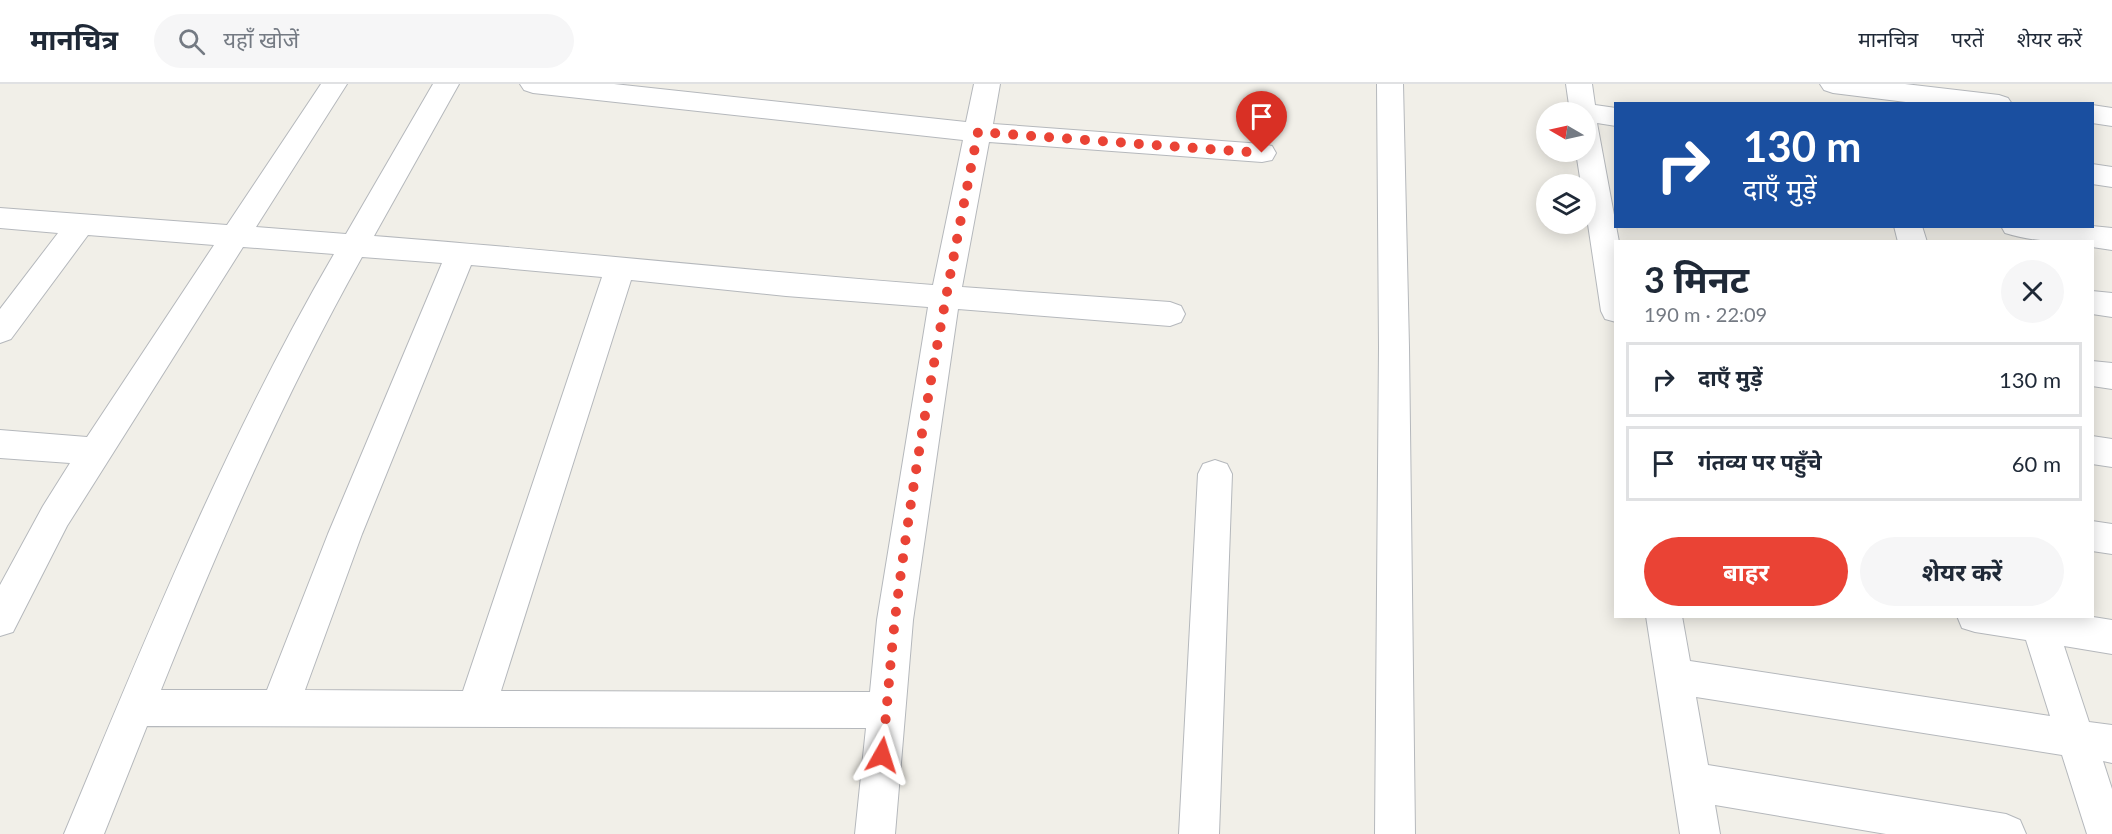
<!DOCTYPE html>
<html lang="hi">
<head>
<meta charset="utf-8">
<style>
  :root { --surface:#fff; --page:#f6f6f7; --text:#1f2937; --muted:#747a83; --line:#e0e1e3; --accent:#ea4335 }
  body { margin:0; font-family:Lato,"Noto Sans Devanagari",sans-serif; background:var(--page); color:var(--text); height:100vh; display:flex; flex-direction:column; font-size:22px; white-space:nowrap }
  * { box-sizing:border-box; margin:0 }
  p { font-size:20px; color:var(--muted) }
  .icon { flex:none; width:33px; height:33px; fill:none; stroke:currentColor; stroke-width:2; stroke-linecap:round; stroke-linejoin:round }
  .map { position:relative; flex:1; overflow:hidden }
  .side { position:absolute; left:1614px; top:156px; width:480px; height:378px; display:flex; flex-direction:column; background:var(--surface); border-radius:0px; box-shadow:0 3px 15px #0003 }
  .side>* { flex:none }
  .guide { position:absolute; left:1614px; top:18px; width:480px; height:126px; border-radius:0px; box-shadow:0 3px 15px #0003; background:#1a4fa0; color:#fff; overflow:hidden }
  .needle { width:39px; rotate:279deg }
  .fabs { position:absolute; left:1536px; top:18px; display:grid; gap:12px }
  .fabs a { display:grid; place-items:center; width:60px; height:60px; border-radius:50%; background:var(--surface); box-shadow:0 3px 15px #0003; font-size:30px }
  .pin { position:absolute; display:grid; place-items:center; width:51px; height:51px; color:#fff; margin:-62px -26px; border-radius:50% 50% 50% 0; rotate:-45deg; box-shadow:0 0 6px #0007 }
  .pin .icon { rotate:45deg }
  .me { position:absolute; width:66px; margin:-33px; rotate:6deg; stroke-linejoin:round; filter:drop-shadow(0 0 4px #0008) }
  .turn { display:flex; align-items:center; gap:21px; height:126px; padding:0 30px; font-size:27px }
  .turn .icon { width:78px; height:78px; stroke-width:2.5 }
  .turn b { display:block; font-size:42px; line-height:51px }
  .round { display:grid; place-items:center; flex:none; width:63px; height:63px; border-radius:32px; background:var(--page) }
  .head { display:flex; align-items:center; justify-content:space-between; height:102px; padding:0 30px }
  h1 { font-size:36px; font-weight:700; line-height:45px }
  .action { display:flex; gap:12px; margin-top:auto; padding:12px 30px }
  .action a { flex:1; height:69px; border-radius:36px; background:var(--accent); color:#fff; font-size:24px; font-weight:700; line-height:69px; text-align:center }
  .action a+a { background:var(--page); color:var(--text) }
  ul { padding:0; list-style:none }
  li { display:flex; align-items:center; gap:18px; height:75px; margin:0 12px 9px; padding:0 18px; border:3px solid var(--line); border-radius:0px }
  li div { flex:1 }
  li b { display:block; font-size:22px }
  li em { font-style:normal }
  header { display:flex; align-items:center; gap:36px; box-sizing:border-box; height:84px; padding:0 30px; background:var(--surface); border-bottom:2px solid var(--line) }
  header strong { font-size:28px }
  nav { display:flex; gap:33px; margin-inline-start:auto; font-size:21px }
  .search { width:420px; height:54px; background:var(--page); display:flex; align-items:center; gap:15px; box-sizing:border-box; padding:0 21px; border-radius:33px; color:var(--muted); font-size:22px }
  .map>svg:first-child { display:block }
</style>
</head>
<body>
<header>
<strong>मानचित्र</strong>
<div class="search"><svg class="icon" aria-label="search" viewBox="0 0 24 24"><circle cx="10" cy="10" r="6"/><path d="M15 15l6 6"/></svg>यहाँ खोजें</div>
<nav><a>मानचित्र</a><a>परतें</a><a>शेयर करें</a></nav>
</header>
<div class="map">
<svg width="2112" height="750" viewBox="0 0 2112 750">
  <rect width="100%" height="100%" fill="#f1efe8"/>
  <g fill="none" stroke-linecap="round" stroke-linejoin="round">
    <defs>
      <path id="minor" d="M321,0h26l-91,143 90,7 87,-150h26l-85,152c186,14 372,35 559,49l30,-145 -430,-47 -9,-3 -4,-6h94l352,38 8,-38h26l-7,40 269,20 10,2 4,7 -4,7 -10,2 -273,-20 -27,145 208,15 11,4 4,8 -4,8 -11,4 -212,-17 -45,311 -18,214h-40l11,-106 -719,-2 -43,108h-40c82,-197 162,-395 270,-580l-91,-7 -176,279 -54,106 -13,4v-51l43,-79 27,-43 -70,-5v-28l87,7 127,-192 -126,-10 -77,104 -11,4v-34l58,-76 -58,-5v-20l227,17zM362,173l80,6 -114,271 -61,156h-106c59,-148 123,-294 201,-433zM471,181l131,12 -139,414 -158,-1 57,-156zM631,196l155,16 142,11 -51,313 -7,72 -369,-1z
        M1377,0h26l6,263 6,487h-40l4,-487z
        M1566,0h26l3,21 21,3v18l-19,-3 22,119h-3v80l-11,-3 -4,-8 -15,-100v-27h-5l-5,-32h10v-40h-16z
        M1820,0h85l94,11 9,3 4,6h-90l-89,-11 -9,-3z
        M2092,21l20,3v18l-20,-3z
        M2092,80l20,3v20l-20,-3z
        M1894,142h28l5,16h-29z
        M2001,142h91l20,2v22l-20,-3v-5c-29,0 -59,0 -87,-9z
        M2092,207l20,2v24l-20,-3z
        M2092,277l20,2v26l-20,-3z
        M2092,352l20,3v28l-20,-3z
        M1215,376l12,4 5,10 -13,360h-40l19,-360 5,-10z
        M2092,437l20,3v30l-20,-3z
        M1646,532h36l8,45 360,55 -24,-76 -51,-8 -13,-4 -5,-12h130l25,4v34l-48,-8 25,76 23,3v38l-9,-2 9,28v45h-25l-25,-79 -366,-58 12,68 298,49 14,6 6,14h-140l-171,-29 5,29h-40z"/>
    </defs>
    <use href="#minor" stroke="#b5b8bc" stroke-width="2"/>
    <use href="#minor" fill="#fff" fill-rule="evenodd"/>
  </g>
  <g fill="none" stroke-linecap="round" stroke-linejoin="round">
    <path stroke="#ea4335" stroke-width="10" stroke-dasharray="0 18" d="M882,671c5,-45 8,-91 13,-136 20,-163 51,-326 83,-487l284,21"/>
  </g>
</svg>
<div class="fabs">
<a><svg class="needle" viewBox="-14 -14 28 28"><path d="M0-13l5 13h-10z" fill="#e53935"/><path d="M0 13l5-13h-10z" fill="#747a83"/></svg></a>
<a><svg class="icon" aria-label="layers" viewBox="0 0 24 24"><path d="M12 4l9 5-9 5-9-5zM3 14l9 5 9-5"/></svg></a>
</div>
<div class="pin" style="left:1262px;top:69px;background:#d93025"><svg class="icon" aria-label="arrive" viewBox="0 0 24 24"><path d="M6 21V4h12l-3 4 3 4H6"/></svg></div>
<svg class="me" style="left:882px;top:671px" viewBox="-20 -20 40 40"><path d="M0-17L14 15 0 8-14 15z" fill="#ea4335" stroke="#fff" stroke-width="4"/></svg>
<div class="guide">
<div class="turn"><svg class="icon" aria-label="right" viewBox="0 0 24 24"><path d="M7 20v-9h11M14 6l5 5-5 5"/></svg><div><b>130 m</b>दाएँ मुड़ें</div></div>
</div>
<section class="side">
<div class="head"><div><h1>3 मिनट</h1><p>190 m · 22:09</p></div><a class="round"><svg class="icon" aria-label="close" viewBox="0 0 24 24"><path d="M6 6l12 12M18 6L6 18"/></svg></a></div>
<ul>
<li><svg class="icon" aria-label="right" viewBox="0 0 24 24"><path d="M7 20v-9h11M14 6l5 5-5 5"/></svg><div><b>दाएँ मुड़ें</b></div><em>130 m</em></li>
<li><svg class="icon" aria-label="arrive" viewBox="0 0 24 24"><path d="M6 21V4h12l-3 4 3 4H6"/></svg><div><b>गंतव्य पर पहुँचे</b></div><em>60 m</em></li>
</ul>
<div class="action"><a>बाहर</a><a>शेयर करें</a></div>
</section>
</div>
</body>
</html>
